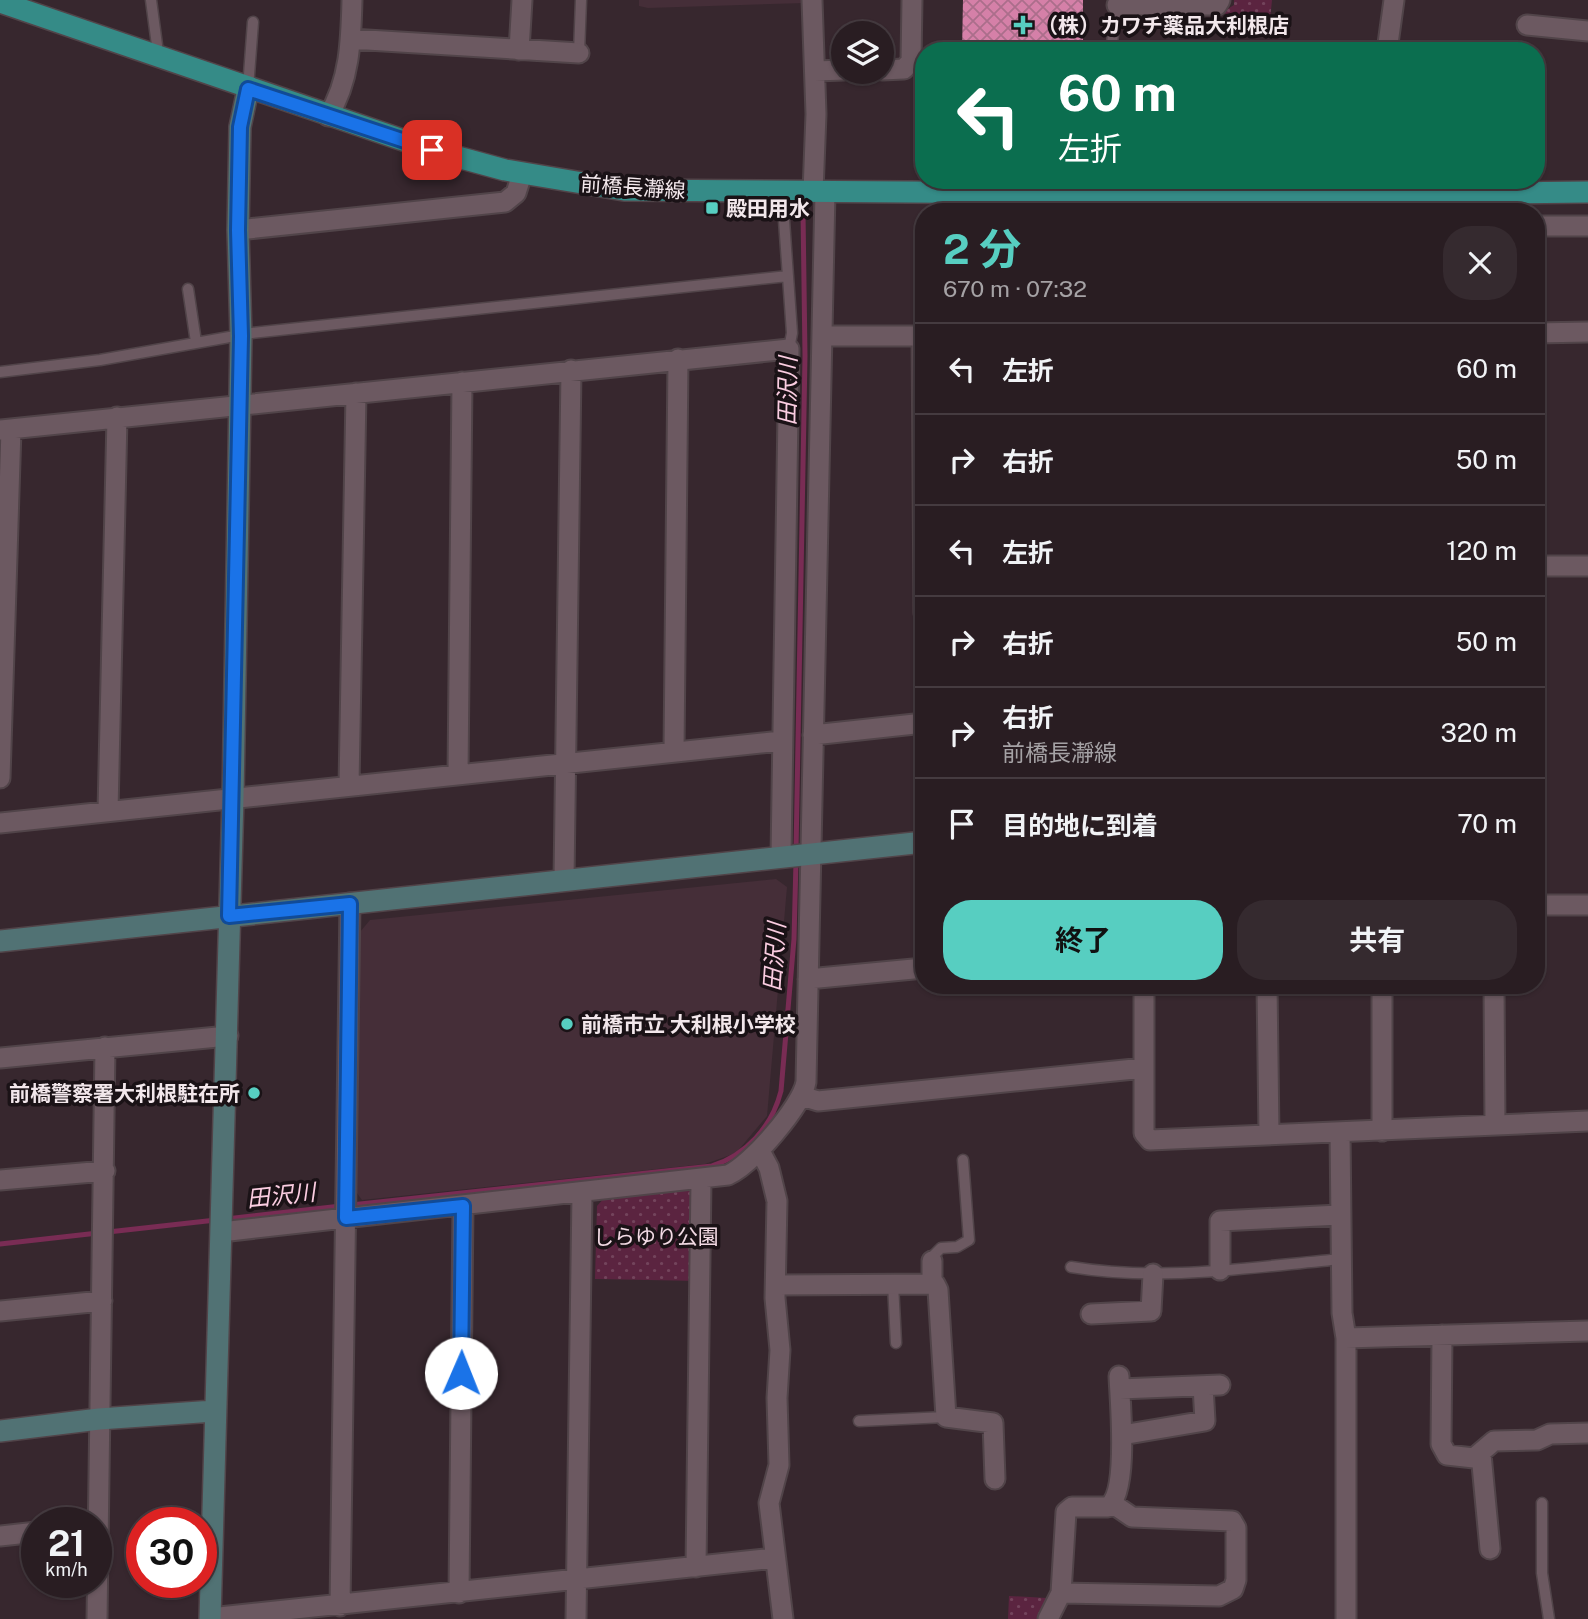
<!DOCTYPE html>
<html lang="ja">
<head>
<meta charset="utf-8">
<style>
  :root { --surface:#291d22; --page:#352a2f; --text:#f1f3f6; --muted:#a5a2a5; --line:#453b40; --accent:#57cec1 }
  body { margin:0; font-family:"Public Sans","Noto Sans JP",sans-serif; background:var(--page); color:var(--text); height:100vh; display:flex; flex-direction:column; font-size:26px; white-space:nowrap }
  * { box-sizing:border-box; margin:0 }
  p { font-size:23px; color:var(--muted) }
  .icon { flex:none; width:38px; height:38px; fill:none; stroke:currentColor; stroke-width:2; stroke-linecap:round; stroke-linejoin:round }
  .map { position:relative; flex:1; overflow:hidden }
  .drawer { position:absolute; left:915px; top:203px; width:630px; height:791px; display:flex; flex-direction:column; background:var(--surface); border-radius:28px; box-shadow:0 2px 5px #0004,0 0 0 2px var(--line) }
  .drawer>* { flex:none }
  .top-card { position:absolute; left:915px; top:42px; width:630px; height:147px; border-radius:28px; box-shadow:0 2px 5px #0004,0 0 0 2px var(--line); background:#0b6e4f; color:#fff; overflow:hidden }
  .buttons { position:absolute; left:831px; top:21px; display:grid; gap:14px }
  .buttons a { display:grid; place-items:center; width:63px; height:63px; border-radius:50%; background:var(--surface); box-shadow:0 2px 5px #0004,0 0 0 2px var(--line); font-size:35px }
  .speed { position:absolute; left:21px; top:1507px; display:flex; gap:14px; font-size:35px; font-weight:700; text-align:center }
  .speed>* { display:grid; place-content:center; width:91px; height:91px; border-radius:50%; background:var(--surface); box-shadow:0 2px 5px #0004,0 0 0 2px var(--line); line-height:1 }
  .speed small { font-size:18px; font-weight:400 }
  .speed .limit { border:10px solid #d22; background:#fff; color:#111 }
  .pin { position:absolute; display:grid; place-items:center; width:60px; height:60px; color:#fff; margin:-30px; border-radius:14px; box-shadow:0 4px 10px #0006 }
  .me { position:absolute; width:77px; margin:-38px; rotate:1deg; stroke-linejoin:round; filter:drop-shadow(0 0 5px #0008) }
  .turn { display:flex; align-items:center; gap:24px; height:147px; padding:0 28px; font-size:32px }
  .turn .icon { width:91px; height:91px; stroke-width:2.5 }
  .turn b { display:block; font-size:49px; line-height:60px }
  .round { display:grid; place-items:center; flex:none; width:74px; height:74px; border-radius:28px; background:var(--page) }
  .summary { display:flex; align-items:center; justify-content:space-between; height:119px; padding:0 28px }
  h1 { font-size:42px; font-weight:700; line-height:52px; color:var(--accent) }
  .cta { display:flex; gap:14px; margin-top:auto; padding:14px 28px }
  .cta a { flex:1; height:80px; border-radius:28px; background:var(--accent); color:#111; font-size:28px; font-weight:700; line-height:80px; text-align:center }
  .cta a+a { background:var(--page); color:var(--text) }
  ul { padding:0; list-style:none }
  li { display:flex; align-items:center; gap:21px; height:91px; padding:0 28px; border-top:2px solid var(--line) }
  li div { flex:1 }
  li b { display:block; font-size:26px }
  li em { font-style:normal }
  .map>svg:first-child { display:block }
</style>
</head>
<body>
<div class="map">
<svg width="1588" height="1619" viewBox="0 0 1588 1619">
  <defs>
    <pattern id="park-dots" width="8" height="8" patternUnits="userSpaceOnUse" patternTransform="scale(1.75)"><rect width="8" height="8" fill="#5b2440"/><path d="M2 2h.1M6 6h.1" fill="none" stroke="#73445c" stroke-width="1.8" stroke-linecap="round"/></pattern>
    <pattern id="building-cross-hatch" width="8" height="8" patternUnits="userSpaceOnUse" patternTransform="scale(1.75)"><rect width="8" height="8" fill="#d580a8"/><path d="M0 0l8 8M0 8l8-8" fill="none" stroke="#ab6e8b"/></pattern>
  </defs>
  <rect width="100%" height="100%" fill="#37272e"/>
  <path fill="#452e38" d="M639,0h166v3l-157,5 -9,-2z
    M776,879l11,8 -20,229 -31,37 -31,11 -343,36 -8,-11 6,-257 10,-12z"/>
  <path fill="url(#park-dots)" d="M1234,0h38l-2,20 -49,-7 13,-8z
    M692,1186l9,95 -106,-2 2,-73 9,-10z
    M1009,1596l38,2 -8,21h-31z"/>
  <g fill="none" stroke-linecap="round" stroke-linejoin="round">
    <path stroke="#792c54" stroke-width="5" d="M796,852l9,-496 -2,-145
      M351,1205l361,-39c34,-11 60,-39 69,-75l13,-152 2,-78
      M226,1219l115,-13
      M108,1232l108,-12
      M0,1244l98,-11"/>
  </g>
  <path fill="url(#building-cross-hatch)" d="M963,0h120v51h-121z"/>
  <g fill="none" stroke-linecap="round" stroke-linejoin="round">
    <defs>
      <path id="lane" d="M151,0l6,45 -3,10
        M1111,51l6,-48
        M579,53l2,-53
        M248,88l5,-66
        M782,192l10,141 -3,16
        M188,289l8,53
        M0,372l100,-12 152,-27 536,-57
        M932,1261l1,-5 8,-8 16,-1 12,-7 -6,-80
        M1071,1267c90,15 181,0 271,-8
        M893,1284l3,59
        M859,1421l87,-4
        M1542,1503v70l7,46"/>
      <path id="street" d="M812,0l4,114 -3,78
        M1117,5h100l3,-5
        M1527,25l61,6
        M351,39l228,14
        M519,50l3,-50
        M1387,51l7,-51
        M882,70l22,-1 7,-8 1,-61
        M815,71l29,-1
        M328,116c22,-35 23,-76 24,-116
        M1140,194v18
        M1536,226h52
        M238,230l267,-28 11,-9 6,-19
        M1536,333l52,-1
        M822,336h102
        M922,336l2,277
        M0,430l789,-81 -8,507
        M1536,566h52
        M813,735l111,-12
        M674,751l4,-392
        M458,774l4,-392
        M0,778l11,-349
        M349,786l7,-393
        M108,811l9,-394
        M0,823l781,-82
        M564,880l7,-510
        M1536,905h52
        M808,979l116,-11
        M1144,985v148l6,7 438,-19
        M1267,985l2,149
        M1382,985v146
        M1494,985l1,140
        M0,1058l228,-22
        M802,1096l16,5 326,-33
        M1340,1132l2,181 4,25v281
        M760,1151l9,17 8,33 -2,97 5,52 -3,48 2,67 -10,38 14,116
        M0,1180l105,-9
        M221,1232l507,-57c23,-10 74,-69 78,-93l19,-890
        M1220,1270v-49l119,-6
        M932,1283v-22
        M776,1285l159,-1 3,6 8,127 47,6 2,56
        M0,1311l102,-10
        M1091,1314l60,-3 2,-37
        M1442,1335l-1,109 6,11 27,3 20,-17 43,-1 13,-6 38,-1
        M1346,1338l242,-7
        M1120,1389l100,-4
        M1122,1435l83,-14 -2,-35
        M1481,1454l9,95
        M0,1536l37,-4
        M696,1567l5,-387
        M459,1593l4,-387
        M1061,1593l158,3 14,-7 3,-9v-52l-4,-7 -100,-4 -19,-13
        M340,1606l10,-703
        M210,1618l565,-60
        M97,1619l8,-572
        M576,1619l6,-426
        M1048,1619l13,-26 5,-81 6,-5h36c21,-15 12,-105 11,-131"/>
      <path id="secondary" d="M0,941l924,-99
        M0,1431l99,-12 115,-8
        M210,1619l23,-822 8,-461 -3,-106 2,-103 8,-38"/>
      <path id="primary" d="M0,2l432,148 73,20 119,20 743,5 221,-3"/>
    </defs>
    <use href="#lane" stroke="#514449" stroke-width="13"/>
    <use href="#street" stroke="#514449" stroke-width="23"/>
    <use href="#secondary" stroke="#514449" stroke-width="24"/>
    <use href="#primary" stroke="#514449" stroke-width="24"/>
    <use href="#lane" stroke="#6c5961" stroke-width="10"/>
    <use href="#street" stroke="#6c5961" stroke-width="19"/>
    <use href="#secondary" stroke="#517274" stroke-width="21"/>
    <use href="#primary" stroke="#358b87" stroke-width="21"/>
  </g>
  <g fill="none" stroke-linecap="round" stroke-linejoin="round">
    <defs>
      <path id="route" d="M432,150l-184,-61 -8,38 -2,103 3,106 -12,580 121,-12 -4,314 117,-12 -2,167"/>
    </defs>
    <use href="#route" stroke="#114b97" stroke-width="18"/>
    <use href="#route" stroke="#1a73e8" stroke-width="12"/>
  </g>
  <g fill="#57cec1" stroke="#1a1216" stroke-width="2.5">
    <path d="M1019.5 14.5h7v7h7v7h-7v7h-7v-7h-7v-7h7z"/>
    <rect x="705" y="201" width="14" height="14" rx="3.5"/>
    <circle cx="567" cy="1024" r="7"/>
    <circle cx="254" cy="1093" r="7"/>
  </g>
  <g text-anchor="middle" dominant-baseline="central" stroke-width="7" stroke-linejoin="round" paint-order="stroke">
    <g font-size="21" font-weight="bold" fill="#f2e7eb" stroke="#1a1216" text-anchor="start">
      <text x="1037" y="25">（株）カワチ薬品大利根店</text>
      <text x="726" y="208">殿田用水</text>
      <text x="581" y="1024">前橋市立 大利根小学校</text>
      <text x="240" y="1093" text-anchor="end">前橋警察署大利根駐在所</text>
    </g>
    <g font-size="21" fill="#f2e7eb" stroke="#1a1216">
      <text transform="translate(633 187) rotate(4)">前橋長瀞線</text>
    </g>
    <g font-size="21" fill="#f2dae4" stroke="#1a1216">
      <text x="656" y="1236">しらゆり公園</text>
    </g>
    <g font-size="23" font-style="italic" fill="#fbcde1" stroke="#1a1216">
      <text transform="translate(787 391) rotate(-89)">田沢川</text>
      <text transform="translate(774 957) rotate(-86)">田沢川</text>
      <text transform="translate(281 1195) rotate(-6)">田沢川</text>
    </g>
  </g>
</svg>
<div class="buttons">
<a><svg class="icon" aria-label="layers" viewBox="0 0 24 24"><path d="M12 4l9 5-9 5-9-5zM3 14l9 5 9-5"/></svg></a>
</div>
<div class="speed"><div>21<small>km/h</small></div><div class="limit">30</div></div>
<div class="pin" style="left:432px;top:150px;background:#d93025"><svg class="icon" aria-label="arrive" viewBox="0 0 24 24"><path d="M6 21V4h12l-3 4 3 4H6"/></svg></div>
<svg class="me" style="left:461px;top:1373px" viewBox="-20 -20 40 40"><circle r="19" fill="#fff"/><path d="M0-13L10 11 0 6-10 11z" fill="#1a73e8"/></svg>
<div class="top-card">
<div class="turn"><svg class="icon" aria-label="left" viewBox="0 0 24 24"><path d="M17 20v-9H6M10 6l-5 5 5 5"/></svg><div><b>60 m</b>左折</div></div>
</div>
<section class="drawer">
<div class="summary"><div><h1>2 分</h1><p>670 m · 07:32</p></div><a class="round"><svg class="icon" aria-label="close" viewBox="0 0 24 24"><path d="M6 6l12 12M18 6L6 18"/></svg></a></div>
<ul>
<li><svg class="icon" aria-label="left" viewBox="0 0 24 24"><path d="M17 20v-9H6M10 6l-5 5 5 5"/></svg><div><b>左折</b></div><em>60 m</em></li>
<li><svg class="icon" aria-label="right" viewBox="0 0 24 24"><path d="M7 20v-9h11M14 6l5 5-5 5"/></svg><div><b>右折</b></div><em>50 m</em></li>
<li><svg class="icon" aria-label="left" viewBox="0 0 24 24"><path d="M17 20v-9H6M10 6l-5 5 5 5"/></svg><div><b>左折</b></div><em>120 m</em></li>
<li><svg class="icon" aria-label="right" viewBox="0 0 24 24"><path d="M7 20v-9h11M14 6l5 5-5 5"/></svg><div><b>右折</b></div><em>50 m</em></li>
<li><svg class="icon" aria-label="right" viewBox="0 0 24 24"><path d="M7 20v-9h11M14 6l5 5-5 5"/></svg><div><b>右折</b><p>前橋長瀞線</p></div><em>320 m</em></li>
<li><svg class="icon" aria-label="arrive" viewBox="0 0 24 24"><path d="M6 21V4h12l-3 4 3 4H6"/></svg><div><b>目的地に到着</b></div><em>70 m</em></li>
</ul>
<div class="cta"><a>終了</a><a>共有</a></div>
</section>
</div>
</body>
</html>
